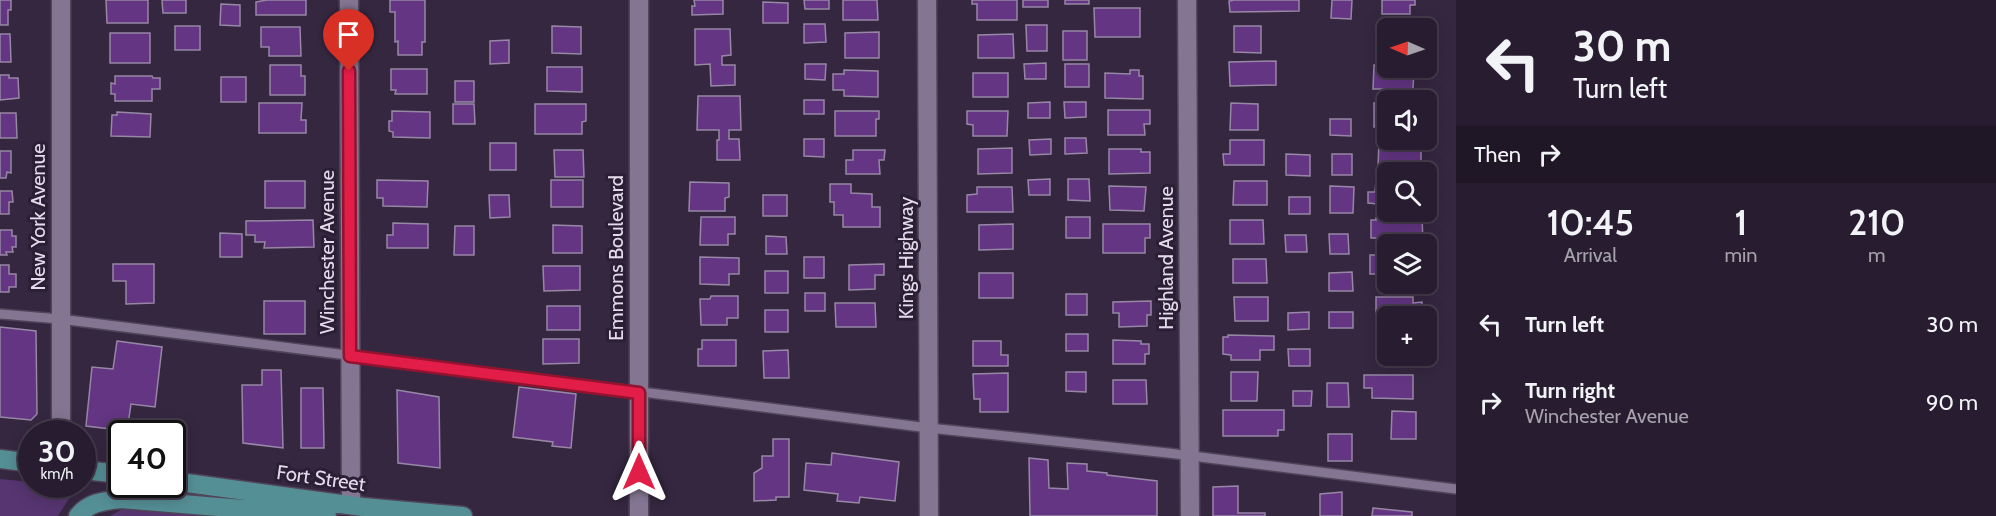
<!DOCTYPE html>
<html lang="en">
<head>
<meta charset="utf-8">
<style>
  :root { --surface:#281d30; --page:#342a3c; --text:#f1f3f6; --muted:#a5a2ab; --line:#443b4c }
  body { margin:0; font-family:Cabin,sans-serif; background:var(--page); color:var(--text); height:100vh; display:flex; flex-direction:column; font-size:22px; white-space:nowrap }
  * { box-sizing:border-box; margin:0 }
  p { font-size:20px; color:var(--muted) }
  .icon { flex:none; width:33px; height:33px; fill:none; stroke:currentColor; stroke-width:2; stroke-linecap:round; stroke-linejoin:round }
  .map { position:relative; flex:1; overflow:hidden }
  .panel { display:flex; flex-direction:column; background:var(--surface); width:540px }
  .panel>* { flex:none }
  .banner { background:#281d30; color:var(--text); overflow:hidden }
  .needle { width:39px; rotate:272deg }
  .tools { position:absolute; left:1377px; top:18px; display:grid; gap:12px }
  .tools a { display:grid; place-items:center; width:60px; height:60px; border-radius:9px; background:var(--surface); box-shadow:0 3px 15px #0003,0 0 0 2px var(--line); font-size:30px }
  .speed { position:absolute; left:18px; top:420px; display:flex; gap:12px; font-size:30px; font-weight:700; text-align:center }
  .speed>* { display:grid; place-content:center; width:78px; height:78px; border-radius:50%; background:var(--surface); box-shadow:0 3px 15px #0003,0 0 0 2px var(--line); line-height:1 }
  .speed small { font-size:15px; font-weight:400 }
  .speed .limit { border:3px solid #111; border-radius:9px; background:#fff; color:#111 }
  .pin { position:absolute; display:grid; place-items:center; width:51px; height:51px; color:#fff; margin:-62px -26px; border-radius:50% 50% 50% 0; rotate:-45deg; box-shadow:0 0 6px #0007 }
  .pin .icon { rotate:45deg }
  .me { position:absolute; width:66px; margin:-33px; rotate:0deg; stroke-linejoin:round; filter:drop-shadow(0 0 4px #0008) }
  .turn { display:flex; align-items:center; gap:21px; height:126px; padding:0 18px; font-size:27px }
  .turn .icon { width:78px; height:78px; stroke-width:2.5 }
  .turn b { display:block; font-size:42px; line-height:51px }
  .then { display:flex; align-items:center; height:57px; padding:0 18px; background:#0003; gap:12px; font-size:22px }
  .eta { display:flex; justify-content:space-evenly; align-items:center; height:102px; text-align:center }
  .eta b { font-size:36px; font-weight:600; line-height:42px }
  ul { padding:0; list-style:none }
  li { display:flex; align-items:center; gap:18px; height:78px; padding:0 18px }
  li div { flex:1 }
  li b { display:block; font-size:22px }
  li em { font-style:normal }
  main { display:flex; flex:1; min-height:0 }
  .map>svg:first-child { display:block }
</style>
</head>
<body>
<main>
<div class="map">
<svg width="1456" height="516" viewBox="0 0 1456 516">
  <rect width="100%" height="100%" fill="#352740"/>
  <path fill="#573571" d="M0,479l31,3 1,2 47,4 -11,12 -10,16h-58z
    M149,505l96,11h-135l14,-8z"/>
  <path fill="#633583" stroke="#9787a5" stroke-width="1.5" d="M0,0h11v10h-3v15h-8z
    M106,0h42v23h-41z
    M162,0h24v13h-23z
    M267,0h39v15h-50v-13z
    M390,0h35v42h-3v13h-24v-14l-3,1v-30h-5z
    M694,0h29v14l-31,1v-9h3z
    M804,0h25v9h-24z
    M843,0h34l1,20h-35z
    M972,0h45v20h-40v-16h-5z
    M1023,0h25v7h-25z
    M1065,0h24v4h-24z
    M1234,0h65v11l-69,1 -1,-11z
    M1332,0h20l-1,19 -20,-1z
    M1382,0h33v5h-5v9h-28z
    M763,2l25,1v20h-25z
    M221,4l19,1v21l-20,-1z
    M1094,8h46v29h-45z
    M804,24h21l1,18 -22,1z
    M1026,25h21v26h-20z
    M175,26h25v24h-25z
    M552,26l29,1v27l-29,-1z
    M1234,26h27v27l-27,-1z
    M1382,26h38v2h-32v22h-6z
    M261,27h39l1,29h-32v-9h-8z
    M695,29h35l1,26 -9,1v9h13v20l-24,1 -1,-22 -15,1z
    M1063,31h24v29h-24z
    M879,32v26h-34v-25z
    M110,33h40v30h-40z
    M0,34h10l1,28h-11z
    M1013,34l1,24h-36v-23z
    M509,40v23l-19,1v-23z
    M1276,61v24l-46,1 -1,-24z
    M1046,63v16h-21l-1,-15z
    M805,64h21l-1,16 -20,-1z
    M1065,64h24v23h-24z
    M270,65h31v11h4v19h-35z
    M1374,65h14v3h26l-1,21h-40z
    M547,67h35v25l-35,-1z
    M391,69h36v25h-32l1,-4h-5z
    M844,70l34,1v26l-34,-1v-6h-11v-16h11z
    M1130,70h9v6h4v23l-38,-1v-25l25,1z
    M973,73h35v24h-35z
    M0,75h9v3h9l1,20 -19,2z
    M115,76h37l1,2h7v11h-8v12h-37v-7h-4v-11l4,1z
    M221,77h25v25h-25z
    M455,81h19v21h-19z
    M698,96h42l1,34h-12v9h10l1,21h-23v-20h2v-10h-22z
    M804,100h20v14h-20z
    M1050,102v16h-22v-15z
    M1064,102h22v15l-21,1z
    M259,103h43l-1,17h5v13h-47z
    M1231,103l27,1v26h-28z
    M1374,103h14v24h-14z
    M453,104h21l1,20h-22z
    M535,104h51v17l-4,1v12h-47z
    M1108,110h42v14h-6l1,11h-37z
    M392,111l38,1v26l-37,-1v-5l-4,-1v-10h3z
    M835,111h44v8h-3v17h-41z
    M967,111h41l-1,25h-34v-11l-6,-1z
    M117,112l34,2 -1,23 -39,-1 1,-21h5z
    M0,113h16l1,25h-17z
    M1330,119h21v17l-21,-1z
    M1065,138h21l1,15 -22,1z
    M804,139h20v18l-20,-1z
    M1051,139v15l-21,1 -1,-15z
    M1230,140h34v25h-40l-1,-11h7z
    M1379,141h35v3h7v18h-10v5h-33z
    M490,143h26v27h-26z
    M1012,148v25l-34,1v-25z
    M1109,149h32v3h9v21l-41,1z
    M554,150h29l1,27h-29z
    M853,150h32l-1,10h-5l1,14h-34v-14h7z
    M0,151h11v22l-4,-1 -1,6h-6z
    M1286,154l24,1v21l-24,-1z
    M1332,154h20v21h-20z
    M1050,179v16h-21l-1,-15z
    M1068,179h21l1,22 -22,-1z
    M377,180l51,1 -1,26 -44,-1v-8h-6z
    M551,180h32v27h-32z
    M1376,180h12v25l-20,-2v-11h7z
    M265,181h40v27h-40z
    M1234,181h33v24h-34z
    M690,182l39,1v14l-4,1v13h-36z
    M830,184h21v9l21,1v13h8v20h-37v-12h-9v-13h-4z
    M1109,186l37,1 -2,24 -34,-1z
    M1330,186l24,1 -1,26h-23z
    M977,187h35l1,25h-46v-17l10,-1z
    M0,191h12l1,11h-4v12h-9z
    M489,195h20l1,22 -20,1z
    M763,195h24v21h-24z
    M1289,197h21v17h-21z
    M701,217h34v17h-7v11h-28z
    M1066,217h24v21h-24z
    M1422,217l1,26h-47l1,-5h-6v-18h5v-2z
    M313,220l1,27 -50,1 1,-6h-10v-7h-9v-14z
    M1230,220h33l1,24h-34z
    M393,223l35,1v24h-41v-13h6z
    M1013,224v25l-34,1v-25z
    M1103,224h47v14h-5v15h-42z
    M553,225l29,1v27h-29z
    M455,226h19v29h-20z
    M0,230h12v6h4v11h-4l1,5h-7l1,3h-7z
    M220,233l22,1v23h-22z
    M1329,234h19l1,20h-19z
    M1285,235h21l1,17h-21z
    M766,236l20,1 1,17h-21z
    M1370,255h18v19h-18z
    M700,257l39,1v16h-10v11l-29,-1z
    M804,257h20v21h-20z
    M1233,259h33l1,24h-34z
    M113,264h41v39l-28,1v-23h-13z
    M884,264v11h-9v14l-26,1v-25z
    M0,265h9v9h7v13h-7v5h-9z
    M543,266h37v24l-36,1z
    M765,271h23v22h-23z
    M1352,272l1,19h-24v-18z
    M979,273h34v25h-34z
    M805,293h20v18h-20z
    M1066,294h21v21h-21z
    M711,296h27v22h-11v7h-26l-1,-26h10z
    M1234,297h34v24h-33z
    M1376,297h37v6l9,-1v14h-34v7h-12z
    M264,301h41v33h-41z
    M1151,301v14h-4v11l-28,1v-14h-6v-11z
    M835,303h40l1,24h-40z
    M547,306h33v24h-33z
    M765,310h23v22h-23z
    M1309,312v17l-21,1v-17z
    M1329,312h24v16h-24z
    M0,327l36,4 1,83 -6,6 -31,-3z
    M1066,334h22v17h-22z
    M1228,335l46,1v14h-14v10h-29v-5l-8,-1v-17h5z
    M543,339h36v24l-36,1z
    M702,340h34v26h-38v-17h4z
    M1113,340l28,1v3h8v10h-4v10h-32z
    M117,341l45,6 -7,60 -24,-3 -4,27 -41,-5 6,-59 21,2z
    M973,341h28v14h7v11h-35z
    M1288,349h22v17h-21z
    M788,350l1,28h-25l-1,-27z
    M262,370h19l2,78 -40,-5 -1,-58h20z
    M1066,372h20v20l-20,-1z
    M1231,372h27l-1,29h-26z
    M1008,373v39h-28v-13h-6l-1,-25z
    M1364,375h49v24l-41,-1v-10h-8z
    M1113,380h33l1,24h-34z
    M1327,383h21l1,24h-22z
    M519,387l57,7 -5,54 -19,-2 1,-4 -40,-5z
    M301,388h22l1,60h-23z
    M397,390l42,7 1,71 -42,-5z
    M1293,391h19l-1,15h-18z
    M1223,410h61v20h-6v6h-55z
    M1392,411l24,1v27h-25z
    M1328,434h24v27h-24z
    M773,439h16v58h-13v3l-22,1v-28l8,-5v-12h11z
    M832,453l67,9 -4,39 -35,-4 -1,6 -22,-2 1,-7 -34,-4 2,-27 25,2z
    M1029,458l19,2 1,28 19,1 -1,-26 20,1v7l20,2v2l50,6v35h-127z
    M1238,486v27h27v3h-52v-29z
    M1342,492v24h-22v-22z
    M1373,508l39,4v4h-40z"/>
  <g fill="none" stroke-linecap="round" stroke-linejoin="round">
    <defs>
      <path id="service" d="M0,314l60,5 869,109 239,25 288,36"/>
      <path id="minor" d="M61,0v434
        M349,0l2,504
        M927,0l2,516
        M1187,0l3,516"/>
      <path id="tertiary" d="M639,516v-516"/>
      <path id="primary" d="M0,459l32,4
        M82,470l40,4
        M172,481l191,26 100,9
        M78,516c11,-14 26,-15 43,-17l206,17"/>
    </defs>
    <use href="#service" stroke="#504559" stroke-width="12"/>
    <use href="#minor" stroke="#504559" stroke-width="21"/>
    <use href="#tertiary" stroke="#504559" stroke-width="21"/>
    <use href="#primary" stroke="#504559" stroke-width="21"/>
    <use href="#service" stroke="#847592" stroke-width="9"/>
    <use href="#minor" stroke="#847592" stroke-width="18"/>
    <use href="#tertiary" stroke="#847592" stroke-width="18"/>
    <use href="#primary" stroke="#558f96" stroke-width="18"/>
  </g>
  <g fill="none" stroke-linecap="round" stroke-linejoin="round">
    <defs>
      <path id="route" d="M349,71l1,285 289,37v79"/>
    </defs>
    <use href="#route" stroke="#92132f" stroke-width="15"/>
    <use href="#route" stroke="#e11d48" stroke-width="10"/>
  </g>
  <g text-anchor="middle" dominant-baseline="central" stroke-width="6" stroke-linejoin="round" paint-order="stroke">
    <g font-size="20" fill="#e3dbeb" stroke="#2b1e35">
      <text transform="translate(38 217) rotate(-90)">New York Avenue</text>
      <text transform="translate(327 252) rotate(-90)">Winchester Avenue</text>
      <text transform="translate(616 258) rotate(-90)">Emmons Boulevard</text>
      <text transform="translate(906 258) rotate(-90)">Kings Highway</text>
      <text transform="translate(1166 258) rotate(-90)">Highland Avenue</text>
      <text transform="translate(321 478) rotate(8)">Fort Street</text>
    </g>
  </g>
</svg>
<div class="tools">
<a><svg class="needle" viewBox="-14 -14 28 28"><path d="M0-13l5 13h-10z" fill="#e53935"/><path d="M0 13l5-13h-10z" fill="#a5a2ab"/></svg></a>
<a><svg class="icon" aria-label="sound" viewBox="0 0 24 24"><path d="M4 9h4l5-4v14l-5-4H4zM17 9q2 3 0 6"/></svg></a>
<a><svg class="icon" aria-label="search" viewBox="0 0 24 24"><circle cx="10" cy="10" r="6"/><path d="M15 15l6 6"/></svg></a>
<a><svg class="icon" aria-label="layers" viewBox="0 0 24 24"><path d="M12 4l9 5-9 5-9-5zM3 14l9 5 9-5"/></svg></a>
<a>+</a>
</div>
<div class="speed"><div>30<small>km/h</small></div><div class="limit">40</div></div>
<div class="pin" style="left:349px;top:71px;background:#d93025"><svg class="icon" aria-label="arrive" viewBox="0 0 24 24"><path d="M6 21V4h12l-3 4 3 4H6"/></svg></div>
<svg class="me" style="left:639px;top:472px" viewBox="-20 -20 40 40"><path d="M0-17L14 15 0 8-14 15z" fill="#e11d48" stroke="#fff" stroke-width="4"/></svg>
</div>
<section class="panel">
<div class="banner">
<div class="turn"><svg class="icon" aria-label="left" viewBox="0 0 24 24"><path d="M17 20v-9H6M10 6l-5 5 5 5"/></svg><div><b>30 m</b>Turn left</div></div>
<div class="then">Then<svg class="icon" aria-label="right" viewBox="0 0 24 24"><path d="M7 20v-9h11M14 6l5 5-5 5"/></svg></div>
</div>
<div class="eta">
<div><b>10:45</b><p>Arrival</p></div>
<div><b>1</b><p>min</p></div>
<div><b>210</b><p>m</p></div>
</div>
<ul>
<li><svg class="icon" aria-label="left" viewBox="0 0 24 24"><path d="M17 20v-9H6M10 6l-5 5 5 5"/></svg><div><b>Turn left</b></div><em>30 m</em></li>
<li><svg class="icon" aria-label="right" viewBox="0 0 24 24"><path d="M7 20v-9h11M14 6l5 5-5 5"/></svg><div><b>Turn right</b><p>Winchester Avenue</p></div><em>90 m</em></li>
</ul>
</section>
</main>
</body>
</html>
